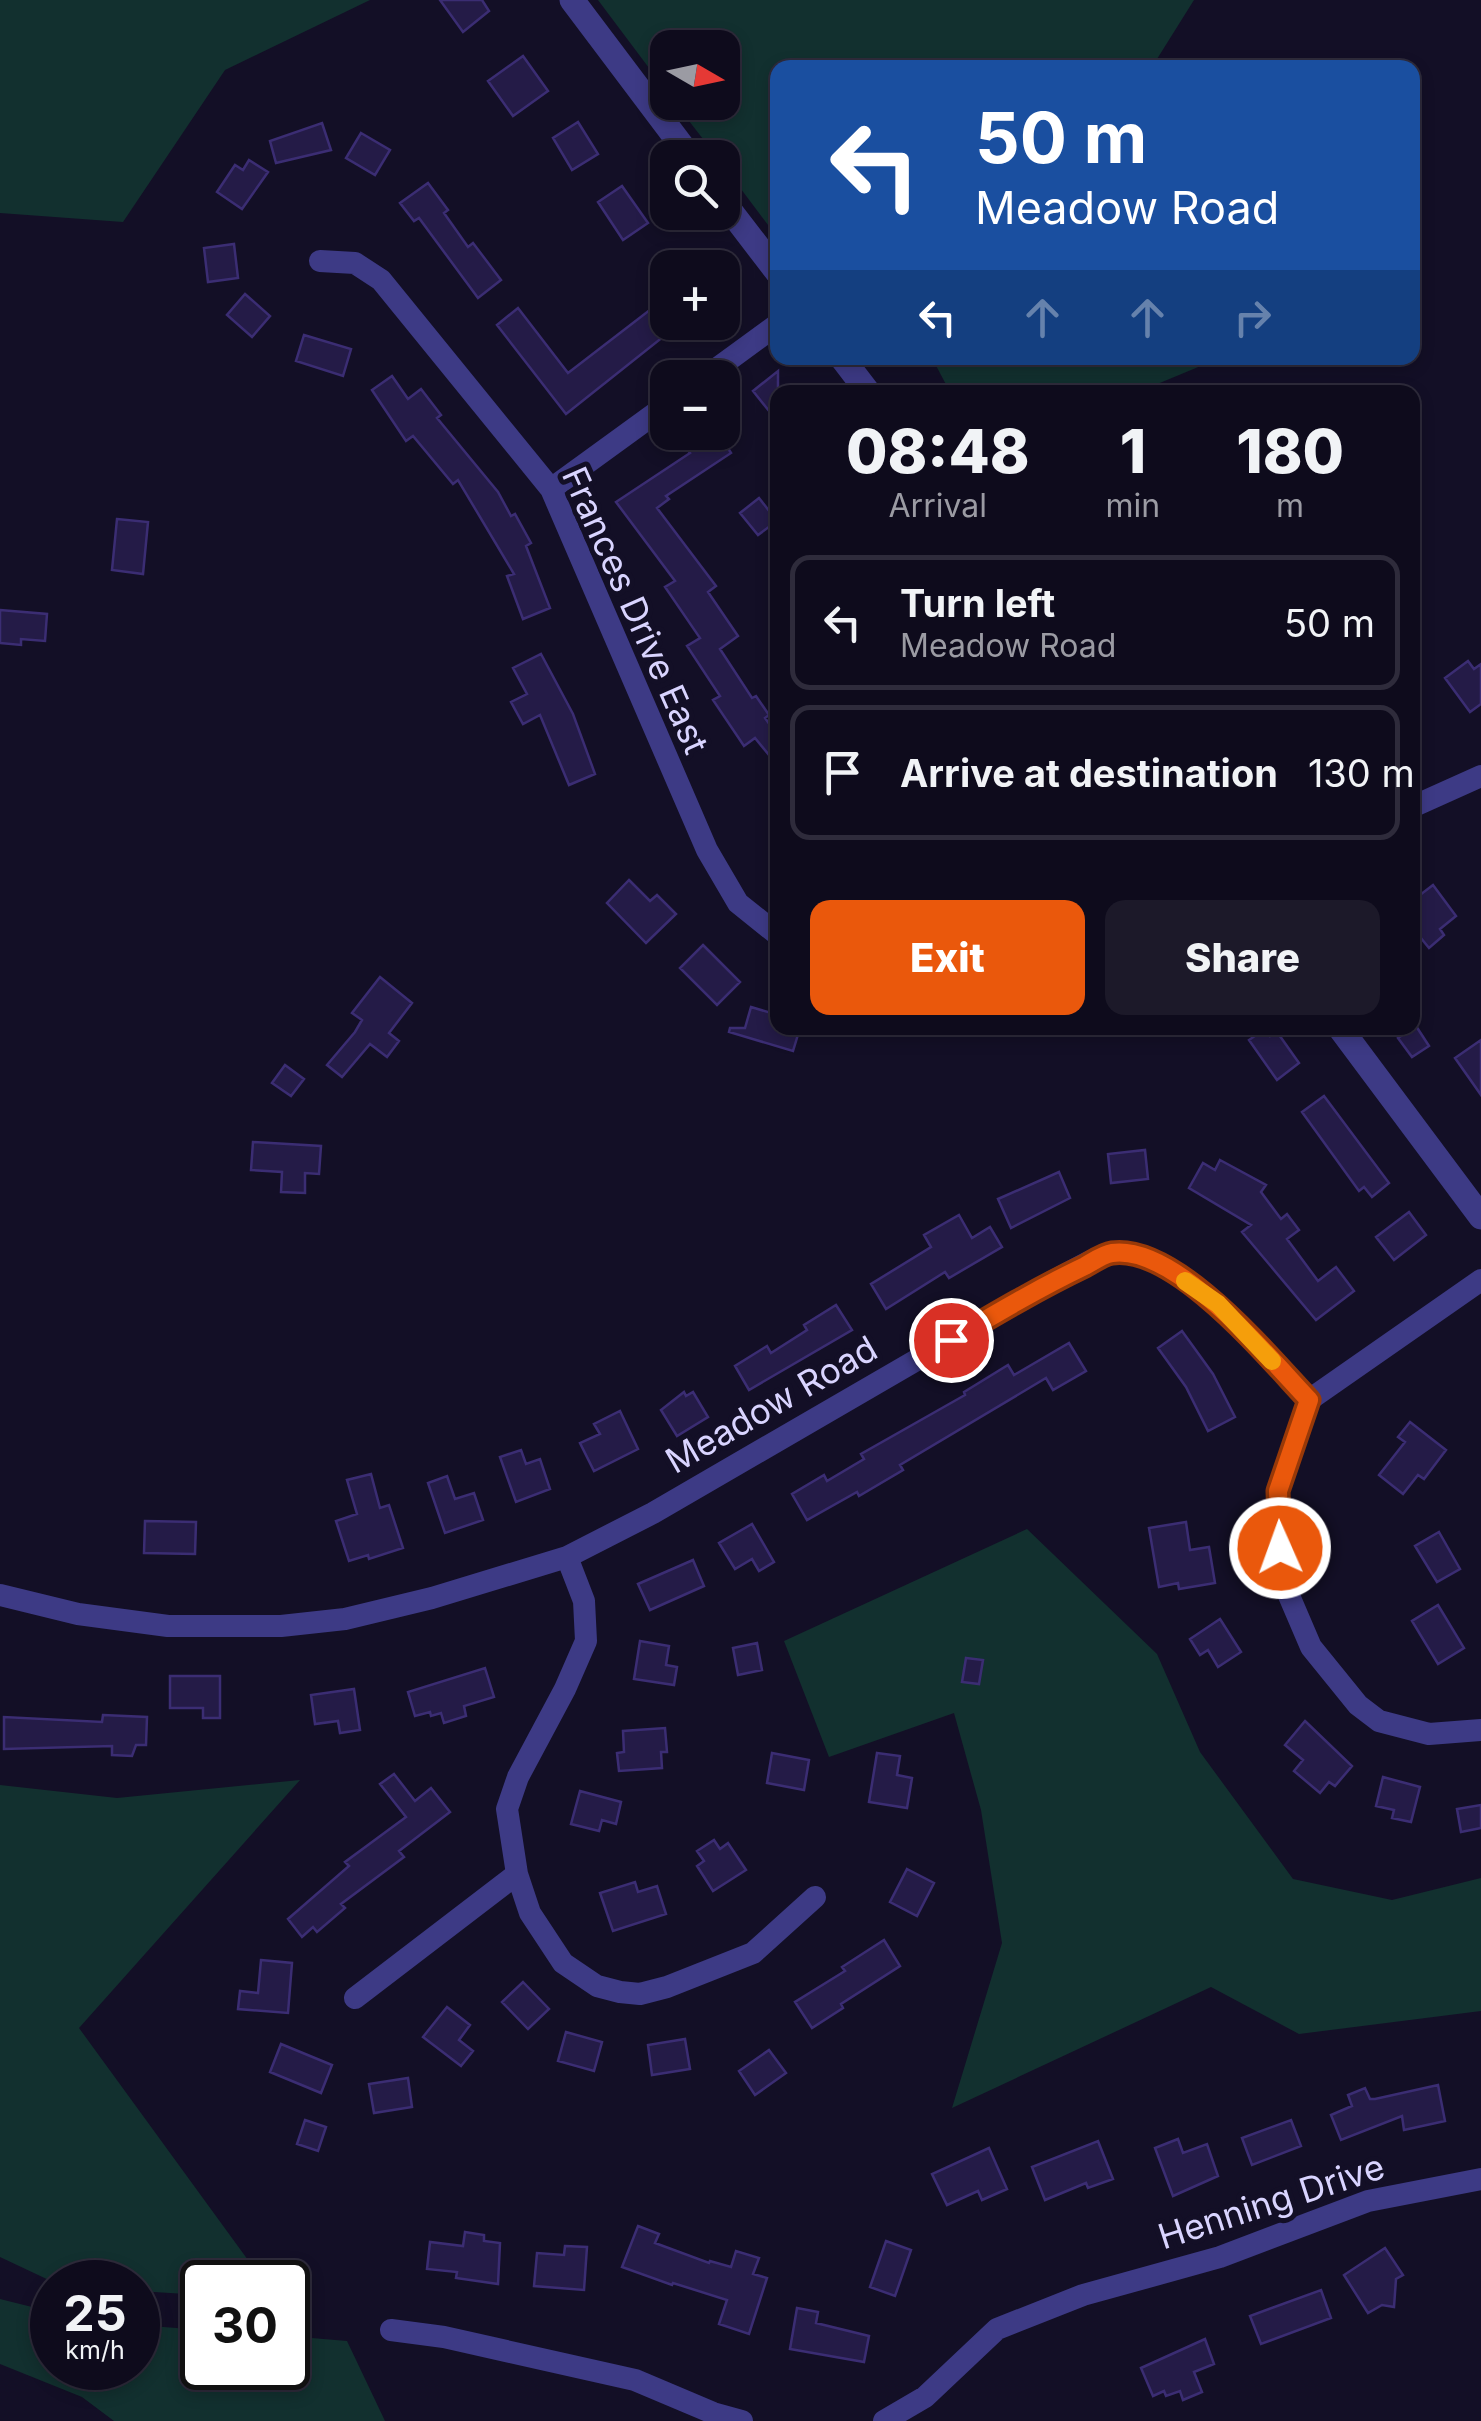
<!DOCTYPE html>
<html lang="en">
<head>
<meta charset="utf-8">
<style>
  :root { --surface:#0e0b1c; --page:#1c1929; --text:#f1f3f6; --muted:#9b9ba3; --line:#2e2b3b; --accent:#ea580c }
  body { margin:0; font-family:Inter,sans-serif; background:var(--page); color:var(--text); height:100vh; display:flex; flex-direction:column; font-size:38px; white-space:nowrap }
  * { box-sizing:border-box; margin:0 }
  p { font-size:32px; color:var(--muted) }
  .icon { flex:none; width:55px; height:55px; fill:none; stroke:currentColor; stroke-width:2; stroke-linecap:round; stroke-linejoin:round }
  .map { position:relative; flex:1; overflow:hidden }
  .details { position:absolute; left:770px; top:385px; width:650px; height:650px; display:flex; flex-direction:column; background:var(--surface); border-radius:20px; box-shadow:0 5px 15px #0003,0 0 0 2px var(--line) }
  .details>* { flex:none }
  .top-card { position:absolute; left:770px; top:60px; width:650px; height:305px; border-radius:20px; box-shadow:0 5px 15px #0003,0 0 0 2px var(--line); background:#1a4fa0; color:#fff; overflow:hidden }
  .needle { width:65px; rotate:99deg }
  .buttons { position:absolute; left:650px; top:30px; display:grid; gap:20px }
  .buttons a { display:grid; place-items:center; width:90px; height:90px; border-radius:20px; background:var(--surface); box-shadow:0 5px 15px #0003,0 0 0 2px var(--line); font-size:50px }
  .speed { position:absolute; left:30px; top:2260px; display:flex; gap:20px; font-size:50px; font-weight:700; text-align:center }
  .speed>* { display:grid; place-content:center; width:130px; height:130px; border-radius:50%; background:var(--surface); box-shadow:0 5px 15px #0003,0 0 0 2px var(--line); line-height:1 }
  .speed small { font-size:25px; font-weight:400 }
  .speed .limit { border:5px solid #111; border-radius:15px; background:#fff; color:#111 }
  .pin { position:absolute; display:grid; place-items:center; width:85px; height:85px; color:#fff; margin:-42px; border:5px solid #fff; border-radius:50%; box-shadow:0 2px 10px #0007 }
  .me { position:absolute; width:110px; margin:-55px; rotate:358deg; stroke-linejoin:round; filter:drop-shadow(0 0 8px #0008) }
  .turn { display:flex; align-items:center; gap:35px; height:210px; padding:0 40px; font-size:45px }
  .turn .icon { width:130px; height:130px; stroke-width:2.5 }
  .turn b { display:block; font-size:70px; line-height:85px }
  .lanes { display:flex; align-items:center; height:95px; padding:0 40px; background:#0003; justify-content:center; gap:50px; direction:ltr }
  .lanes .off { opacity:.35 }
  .eta { display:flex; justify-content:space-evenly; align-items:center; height:170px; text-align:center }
  .eta b { font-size:60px; font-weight:800; line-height:70px }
  .action { display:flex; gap:20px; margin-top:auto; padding:20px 40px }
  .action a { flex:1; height:115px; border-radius:20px; background:var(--accent); color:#fff; font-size:40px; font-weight:800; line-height:115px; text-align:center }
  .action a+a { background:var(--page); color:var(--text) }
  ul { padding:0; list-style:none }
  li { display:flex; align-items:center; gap:30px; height:135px; margin:0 20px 15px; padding:0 20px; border:5px solid var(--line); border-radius:20px }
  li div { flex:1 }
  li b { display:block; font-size:38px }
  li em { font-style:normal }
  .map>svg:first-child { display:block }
</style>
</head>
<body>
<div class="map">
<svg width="1481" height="2421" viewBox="0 0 1481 2421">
  <rect width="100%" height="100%" fill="#130f26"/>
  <path fill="#12302f" d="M0,0h370l-145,70 -102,152 -123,-9z
    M598,0h596l-42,67 -374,1 -1,169 -54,-72 -1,-7 -5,-1 -42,-54 47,-1v-54h-54l-1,44z
    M932,358h288l-82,34h-188z
    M1027,1529l130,125 43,98 93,127 99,21 89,-22v133l-182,23 -88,-47 -259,121 50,-165 -21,-133 -27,-97 -125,44 -45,-116z
    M300,1780l-221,248 185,254h-62v13l-64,-4v-9h-85l-53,-25v-472l117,13z
    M0,2299l52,13v56h86v-43l64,5v38h86v-32l59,5 38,80h-271l-32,-24 -82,-33z"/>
  <path fill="#241b47" stroke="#3b2d73" stroke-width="2.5" d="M440,0h42l7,11 -26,21z
    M523,56l25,35 -35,25 -25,-35z
    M578,122l20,32 -26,16 -19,-32z
    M322,123l9,27 -55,13 -6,-22z
    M361,133l29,17 -15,25 -29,-17z
    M249,160l19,12 -26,37 -25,-17 18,-27 8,5z
    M428,183l20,27 -4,3 24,34 5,-4 28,37 -23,18 -59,-80 -5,3 -14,-18z
    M622,186l26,37 -25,17 -25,-38z
    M234,244l4,34 -30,4 -4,-34z
    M245,294l25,22 -18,21 -25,-22z
    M668,296v37l-102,81 -69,-89 21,-17 50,65z
    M304,335l47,14 -8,27 -47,-15z
    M778,371v51l-25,-31z
    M392,376l16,23 13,-10 20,26 -4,3 61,74 13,24 4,-2 16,29 -5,3 24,62 -27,11 -16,-43 7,-2 -56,-94 -5,4 -40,-48 -7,5 -34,-51z
    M710,432h8l13,21 -65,43 3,3 -12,9 59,78 -8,6 30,44 -18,13 32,49 4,-2 13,19 -4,3 13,18v30l-23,-28 -11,8 -31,-46 7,-4 -33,-50 13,-8 -35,-51 10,-6 -59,-79 74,-49 -4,-5z
    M759,498l18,23 -19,14 -18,-22z
    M117,519l31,3 -5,52 -31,-4z
    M0,610l47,4 -2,27 -24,-2v6l-21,-2z
    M541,654l32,60 22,60 -26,11 -29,-70 -17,9 -12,-22 16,-8 -14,-26z
    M1468,661l6,8 7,-5v40l-11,8 -25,-34z
    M629,880l21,21 7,-6 19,19 -30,29 -39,-40z
    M1433,885l23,31 -16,13 4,6 -15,13 -17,-21v-26z
    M703,945l37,37 -23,23 -37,-37z
    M380,977l32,26 -23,30 10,8 -12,16 -17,-13 -28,33 -15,-12 28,-33 7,-12 -10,-7z
    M751,1007l27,8v13h22l-7,23 -64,-19 1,-4h15z
    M1416,1026l13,20 -17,11 -14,-19z
    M1265,1029l5,7 7,-4 22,31 -22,17 -28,-40z
    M1481,1040v55l-26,-37z
    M285,1065l19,14 -13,17 -19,-13z
    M1324,1096l65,87 -17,14 -8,-10 -5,4 -57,-79z
    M253,1142l68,4 -2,28 -14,-1v20l-24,-1 1,-20 -31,-2z
    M1145,1150l3,29 -37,4 -3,-29z
    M1220,1160l46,25 -5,7 20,27 6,-5 12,16 -12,9 31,42 18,-14 18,24 -38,29 -74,-88 9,-7 -62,-37 14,-25 12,7z
    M1059,1172l11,26 -59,30 -13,-29z
    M1409,1212l17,23 -32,25 -18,-23z
    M959,1215l13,23 18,-11 12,20 -53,31 -4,-6 -59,37 -15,-25 60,-37 -7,-12z
    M836,1305l16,25 -103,60 -14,-24 32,-20 4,7 36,-23 -3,-5z
    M1182,1331l31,43 22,43 -27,14 -22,-44 -28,-39z
    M1069,1343l17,28 -33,19 -7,-12 -146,87 3,5 -44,26 -2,-4 -50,28 -15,-26 32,-19 3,6 37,-22 -3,-5 104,-59 -1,-3 44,-27 6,10z
    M684,1392l2,4 7,-4 15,25 -31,19 -16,-26z
    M620,1411l18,38 -44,22 -14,-28 20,-9 -6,-10z
    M1410,1422l36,28 -22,29 -6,-4 -15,19 -24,-19 26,-33 -7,-5z
    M521,1450l5,14 14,-5 10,30 -34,13 -16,-45z
    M371,1474l9,34 9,-3 14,43 -34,11 -1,-4 -19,6 -13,-40 21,-7 -10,-34z
    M447,1476l8,23 19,-6 9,27 -38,13 -17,-50z
    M145,1521l51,1 -1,32 -51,-1z
    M1186,1522l4,28 19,-3 6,36 -36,6 -1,-6 -19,4 -10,-59z
    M752,1524l22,38 -15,9 -7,-12 -17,10 -16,-26z
    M1439,1532l21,37 -23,13 -22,-36z
    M693,1560l11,26 -54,24 -12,-26z
    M1438,1605l26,43 -26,16 -26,-43z
    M1220,1619l21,33 -23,15 -10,-17 -8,5 -10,-16z
    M640,1641l29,5 -3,19 11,2 -3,18 -40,-6z
    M757,1643l5,27 -24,5 -5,-27z
    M966,1658l17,2 -4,24 -17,-2z
    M485,1668l9,29 -30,9 2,10 -22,7 -3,-10 -10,3 -1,-4 -15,4 -7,-24z
    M170,1676h50v42h-17v-10h-33z
    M354,1689l6,41 -20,3 -2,-12 -23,3 -4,-29z
    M103,1715l44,2 -1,28h-10l-4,11 -20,-1v-9l-108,3v-32l98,5z
    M1305,1721l47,45 -17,20 -6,-4 -9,11 -26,-22 9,-11 -18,-15z
    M665,1728l2,24h-6l1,16 -43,3 -2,-18 7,-1 -1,-21z
    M772,1753l37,7 -5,30 -37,-7z
    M877,1753l23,3 -3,19 15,3 -5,30 -38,-6z
    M394,1774l21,27 16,-13 19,24 -51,39 5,6 -63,47 4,4 -28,24 -4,-5 -11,10 -14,-18 61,-53 -4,-4 61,-45 -26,-33z
    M1383,1777l37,10 -9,35 -19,-4 2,-8 -18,-4z
    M580,1791l41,11 -5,22 -14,-4 -3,11 -28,-7z
    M1481,1805v23l-20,4 -4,-23z
    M714,1840l6,9 8,-6 18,27 -33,21 -16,-25 7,-5 -7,-10z
    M907,1869l27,14 -17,33 -27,-14z
    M635,1882l3,10 19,-6 9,28 -53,17 -13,-38z
    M884,1940l16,26 -59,38 2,4 -31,20 -17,-26 50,-31 -3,-4z
    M261,1960l31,3 -4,50 -50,-4 2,-18 18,2z
    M523,1982l26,27 -21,20 -26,-27z
    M447,2007l23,18 -11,15 14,11 -12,15 -38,-29z
    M566,2032l36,10 -8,29 -36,-10z
    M685,2039l5,30 -38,6 -4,-30z
    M281,2044l51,21 -11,28 -51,-21z
    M769,2050l17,23 -31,22 -16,-24z
    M408,2078l4,29 -38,6 -5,-29z
    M1438,2085l7,36 -41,9 -2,-14 -61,24 -10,-25 21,-9 -4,-11 17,-7 5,11h5z
    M305,2120l21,7 -8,24 -21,-7z
    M1291,2120l10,26 -49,19 -10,-27z
    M1178,2139l5,14 24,-9 11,32 -45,20 -18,-48z
    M1098,2141l15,38 -25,9 -2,-5 -41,17 -13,-33z
    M989,2148l18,41 -25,11 -4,-9 -31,14 -15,-31z
    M638,2226l21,8 -4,9 54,20 1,-2 21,6 5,-16 23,7 -6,16 14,4 -18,56 -30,-10 8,-24 -54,-17 -1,2 -50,-18z
    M465,2232l19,3v6l16,2 -2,41 -42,-6 1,-6 -30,-3 3,-27 33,4z
    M886,2241l25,9 -16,46 -25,-9z
    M565,2246l22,1 -3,43 -50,-4 3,-33 27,2z
    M1385,2248l18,27 -7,4 -2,28 -12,-2 -14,8 -24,-38z
    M1321,2290l10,28 -70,26 -11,-28z
    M797,2308l21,4 -2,11 53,13 -5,26 -74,-13z
    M1205,2339l9,25 -20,8 8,20 -19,8 -3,-9 -14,5 -2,-5 -11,5 -12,-28z"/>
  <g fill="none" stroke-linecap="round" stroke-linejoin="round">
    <path stroke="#3d3a85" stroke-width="22" d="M320,261l35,2 26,17 170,209 156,361 31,53 40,32
      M704,378l74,-54
      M551,489l117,-85
      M1412,807l69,-31
      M1309,1400l-31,91 3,86 30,70 47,58 21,16 50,13 52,-4
      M1309,1400l172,-120
      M567,1557l17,44 2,40 -21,48 -47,88 -11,32 10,65 13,39 33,50 34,23 23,6 20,2 27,-7 86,-34 62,-56
      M0,1595l78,19 90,12h113l64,-7 87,-21 135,-41 86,-44 398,-231c15,-7 47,-28 63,-29 67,-4 152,102 195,147
      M355,1998l162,-124
      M391,2330l53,7 191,43 78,33 29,8
      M884,2421l41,-24 72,-68 86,-34 137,-38 148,-56 113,-22"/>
    <path stroke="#3d3a85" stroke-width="25" d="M572,0l119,158
      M722,200l56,73
      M842,358l26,34
      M1340,1028l141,189"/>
  </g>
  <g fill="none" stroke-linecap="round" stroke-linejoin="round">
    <defs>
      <path id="route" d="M951,1340c44,-26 88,-52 134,-74 7,-4 19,-12 27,-13 64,-9 157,105 197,147l-31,91 2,57"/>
    </defs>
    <use href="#route" stroke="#983908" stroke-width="25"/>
    <use href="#route" stroke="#ea580c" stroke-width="18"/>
    <path stroke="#f59e0b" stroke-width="18" d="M1185,1281l33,23 54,57"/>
  </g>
  <g text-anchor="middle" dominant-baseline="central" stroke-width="10" stroke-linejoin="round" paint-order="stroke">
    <g font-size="35" fill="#d9d4ff" stroke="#130f26">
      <text transform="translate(636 610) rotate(66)">Frances Drive East</text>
      <text transform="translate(771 1404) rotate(-30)">Meadow Road</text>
      <text transform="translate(1271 2201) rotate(-18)">Henning Drive</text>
    </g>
  </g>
</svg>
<div class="buttons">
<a><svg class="needle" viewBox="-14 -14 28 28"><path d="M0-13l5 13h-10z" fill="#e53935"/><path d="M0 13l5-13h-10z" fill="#9b9ba3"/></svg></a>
<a><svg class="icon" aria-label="search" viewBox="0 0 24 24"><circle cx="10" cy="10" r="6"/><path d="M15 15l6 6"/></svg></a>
<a>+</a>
<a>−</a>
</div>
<div class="speed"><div>25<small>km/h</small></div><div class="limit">30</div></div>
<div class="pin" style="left:951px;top:1340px;background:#d93025"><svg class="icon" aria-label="arrive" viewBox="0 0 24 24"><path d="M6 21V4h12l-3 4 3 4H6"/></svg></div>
<svg class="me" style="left:1280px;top:1548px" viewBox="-20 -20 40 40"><circle r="17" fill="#ea580c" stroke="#fff" stroke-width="3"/><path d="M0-11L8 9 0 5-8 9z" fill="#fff"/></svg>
<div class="top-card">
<div class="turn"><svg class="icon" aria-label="left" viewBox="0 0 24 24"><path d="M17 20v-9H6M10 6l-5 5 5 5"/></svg><div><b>50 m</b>Meadow Road</div></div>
<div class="lanes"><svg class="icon" aria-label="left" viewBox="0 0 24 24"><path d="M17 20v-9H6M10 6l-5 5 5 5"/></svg><svg class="icon off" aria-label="ahead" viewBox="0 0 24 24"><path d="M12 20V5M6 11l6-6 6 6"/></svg><svg class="icon off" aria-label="ahead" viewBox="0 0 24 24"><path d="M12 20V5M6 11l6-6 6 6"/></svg><svg class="icon off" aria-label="right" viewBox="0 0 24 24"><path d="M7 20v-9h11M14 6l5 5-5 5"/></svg></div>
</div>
<section class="details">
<div class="eta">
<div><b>08:48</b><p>Arrival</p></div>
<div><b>1</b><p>min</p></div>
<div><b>180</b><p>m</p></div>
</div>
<ul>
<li><svg class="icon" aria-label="left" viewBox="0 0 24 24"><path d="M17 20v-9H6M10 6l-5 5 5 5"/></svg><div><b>Turn left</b><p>Meadow Road</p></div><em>50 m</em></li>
<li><svg class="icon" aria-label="arrive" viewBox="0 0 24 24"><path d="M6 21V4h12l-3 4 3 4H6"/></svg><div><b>Arrive at destination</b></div><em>130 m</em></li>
</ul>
<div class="action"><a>Exit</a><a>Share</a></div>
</section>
</div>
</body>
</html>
